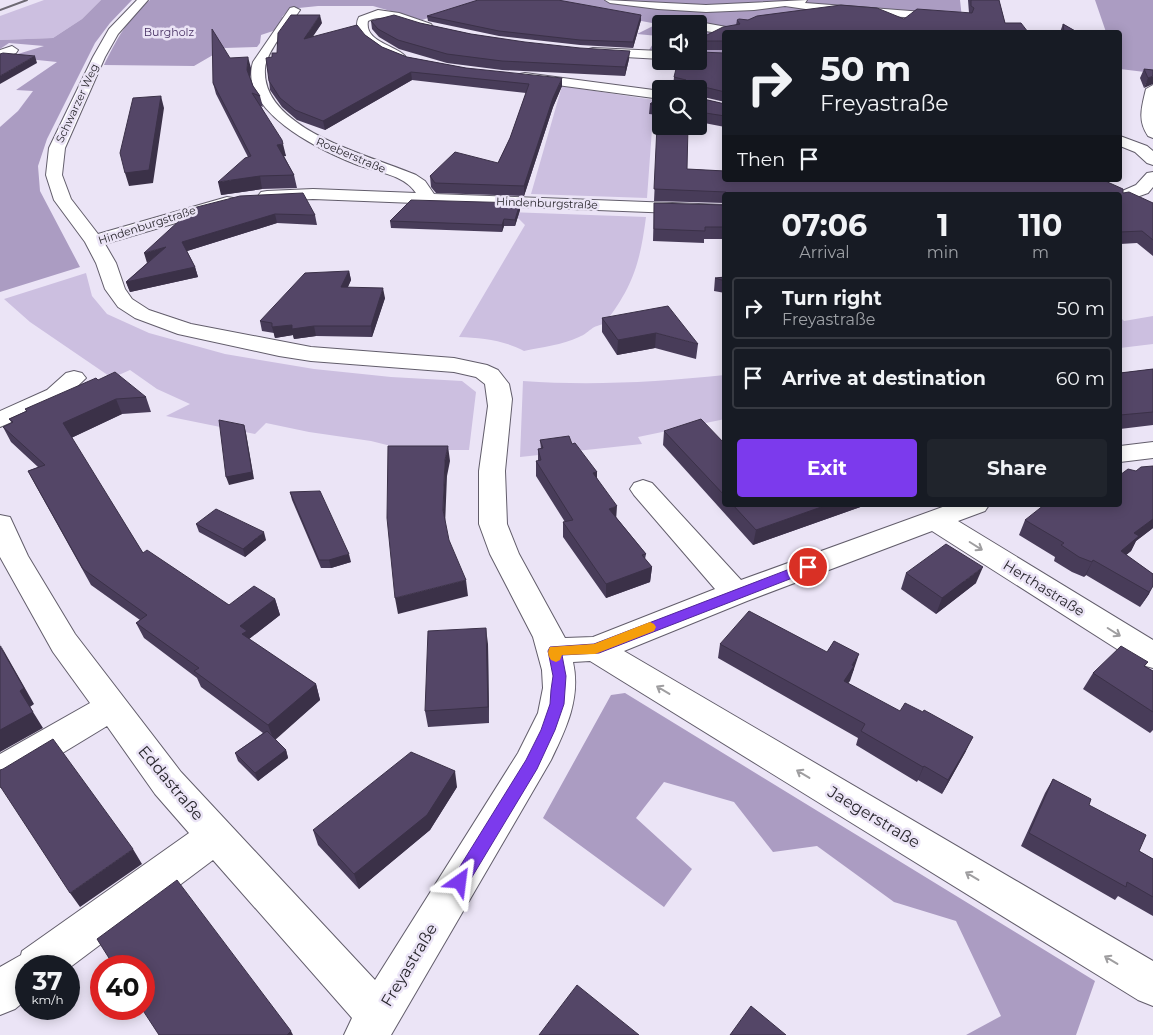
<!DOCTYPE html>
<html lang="en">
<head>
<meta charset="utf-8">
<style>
  :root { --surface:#171b24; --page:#20242c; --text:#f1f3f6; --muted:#9ea1a6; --line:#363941; --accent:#7c3aed }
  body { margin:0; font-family:Montserrat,sans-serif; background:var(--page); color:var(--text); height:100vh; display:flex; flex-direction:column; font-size:19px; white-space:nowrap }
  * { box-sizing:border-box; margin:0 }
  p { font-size:16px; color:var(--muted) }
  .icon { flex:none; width:28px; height:28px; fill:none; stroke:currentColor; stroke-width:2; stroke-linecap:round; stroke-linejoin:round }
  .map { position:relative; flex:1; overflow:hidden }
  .sheet { position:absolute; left:722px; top:192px; width:400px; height:315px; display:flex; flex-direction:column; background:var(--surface); border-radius:5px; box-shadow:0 2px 12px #0003 }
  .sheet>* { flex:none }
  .banner { position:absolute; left:722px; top:30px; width:400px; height:152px; border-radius:5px; box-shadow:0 2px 12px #0003; background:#171b24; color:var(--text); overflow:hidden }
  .fabs { position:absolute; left:652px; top:15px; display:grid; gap:10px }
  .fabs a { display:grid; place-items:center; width:55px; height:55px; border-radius:5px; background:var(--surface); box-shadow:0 2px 12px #0003; font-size:25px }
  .speed { position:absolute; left:15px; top:955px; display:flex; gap:10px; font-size:25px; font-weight:700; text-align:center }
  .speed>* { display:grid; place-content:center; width:65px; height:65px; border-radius:50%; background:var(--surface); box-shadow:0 2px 12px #0003; line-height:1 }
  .speed small { font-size:12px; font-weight:400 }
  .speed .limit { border:8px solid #d22; background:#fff; color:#111 }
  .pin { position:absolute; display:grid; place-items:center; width:42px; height:42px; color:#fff; margin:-21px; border:2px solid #fff; border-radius:50%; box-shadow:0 1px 5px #0007 }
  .me { position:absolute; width:55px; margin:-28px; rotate:31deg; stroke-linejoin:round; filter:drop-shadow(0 0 4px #0008) }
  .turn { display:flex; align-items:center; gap:18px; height:105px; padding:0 15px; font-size:22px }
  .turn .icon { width:65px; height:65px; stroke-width:2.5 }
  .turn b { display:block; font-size:35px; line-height:42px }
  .then { display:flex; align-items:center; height:48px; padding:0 15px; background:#0003; gap:10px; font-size:19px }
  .eta { display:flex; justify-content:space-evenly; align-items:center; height:85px; text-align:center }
  .eta b { font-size:30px; font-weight:700; line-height:35px }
  .action { display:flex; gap:10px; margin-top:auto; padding:10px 15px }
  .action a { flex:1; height:58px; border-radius:5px; background:var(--accent); color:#fff; font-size:20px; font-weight:700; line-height:58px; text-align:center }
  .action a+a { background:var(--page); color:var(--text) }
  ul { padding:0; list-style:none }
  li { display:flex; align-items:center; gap:15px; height:62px; margin:0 10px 8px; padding:0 5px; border:2px solid var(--line); border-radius:5px }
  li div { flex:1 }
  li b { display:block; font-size:19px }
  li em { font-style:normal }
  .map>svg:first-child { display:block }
</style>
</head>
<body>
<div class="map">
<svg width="1153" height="1035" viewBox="0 0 1153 1035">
  <rect width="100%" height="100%" fill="#ebe4f6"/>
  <path fill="#ccbfe0" d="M44,0h57l-19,19 -29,19 -53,2v-24z
    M562,86l99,15c-2,15 -6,16 -9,28l-5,69 -116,-4z
    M505,212l141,5c-6,46 -13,70 -42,107 -15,3 -13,8 -25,13 -17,8 -37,10 -55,14 -20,-11 -43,-13 -65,-14l66,-112 -10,-10z
    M86,273l6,23 15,18 42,19 76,21 89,15 77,8 71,4 14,11 -7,58h-62l-36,-9 -62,-9 -43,-9 -11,11 -89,-18 24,-12 -33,-15 -27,-19 -18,8 -82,-56 -26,-23z
    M1153,316v28l-33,4v-31l4,4z
    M725,375v44l-87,18 4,7 -122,13 3,-76c68,5 134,1 202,-6z"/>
  <path fill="#ab9cc2" d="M101,0h31l-22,23 -15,20 -48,96 -9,27 2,25 40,76 -80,25v-165l18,-16 15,-20 -17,-1 41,-28 -49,-5 36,-11 -35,-3 -9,6v-9l53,-2 29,-19z
    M150,0h336l-64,20 -49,-14h-55l-29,3 -7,8 5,1 -11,12 -15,5 -1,8 -3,4 -32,1 -31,18 -90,-1c12,-24 24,-48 46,-65z
    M531,0h429l2,18 -47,-5 -190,19v21l-26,-1v-28h-38v27l-12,-1 9,-14 -21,-2 16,-8 -1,-3z
    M1095,0h58v73l-33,-4v-37h-14z
    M625,693l470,288 -19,54h-110l35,-19 -45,-95 -62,-19 -77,-56 -44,6 -39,-50 -70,-20 -28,36 56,51 -28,38 -121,-89 68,-123z"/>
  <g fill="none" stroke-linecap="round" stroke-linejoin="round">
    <defs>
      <path id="minor" d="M137,0h11l-30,34 -13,23 -40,91 -3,27 9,24 27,35 129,-37 6,1 3,4 -3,4 -128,38 11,19 9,26 7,10 17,11 42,14 120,23 143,11 33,7 11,5 11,14 3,15 -7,72 2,53 12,30 46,84 28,-1 122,-48 -81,-94 -4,-6 4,-6 9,-3 9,3 89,97 207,-75h41l-4,6 -27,10 195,119v28l-11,-3 -210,-134 -185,70 -123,50 529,310v45l-15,-6 -548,-339 -17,1c8,36 -7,67 -22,98l-160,275h-47l8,-17 -139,-158 -144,108v-2h-43v34l-11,9 -15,6v-48l21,-12 1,-4 167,-118 -34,-39 -48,-68 -94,57 -13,4v-33l90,-51 -37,-51 -53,-95v-42l10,2 18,39 47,78 106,138 194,208 143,-227 20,-40 5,-25 -1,-18 -9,-33 -43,-83 -11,-30v-53l9,-65 -3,-22 -9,-7 -22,-5 -143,-11 -32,-5 -101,-22 -43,-16 -17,-11 -13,-18 -9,-26 -11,-21 -31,-42 -8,-25 3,-27 44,-91 16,-28z
        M605,0l101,5 101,-5 -2,3 145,11 6,3 -6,3 -124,-8 -41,-6 -31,4 -48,2 -48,-3 -48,-6z
        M294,7l6,3c-10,15 -34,41 -35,59 -4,61 108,87 151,106l9,6 9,13 291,11v10l-412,-16 -46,2 -6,-1 -3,-4 3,-4 6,-1 46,-2 103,4c-12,-19 -41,-21 -61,-29 -35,-14 -117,-53 -102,-102l37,-54z
        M378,10l21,3 32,11 2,3 -6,4c-19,-5 -40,-20 -59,-10 -4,21 27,24 37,35l-1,3c-18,4 -56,-23 -45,-42z
        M699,22l33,6 6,4h-13v2l-26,-4v-6h-4z
        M12,46l6,4 -2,3 -16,6v-9z
        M593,48l68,3v8l-72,-4 -2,-3 2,-3z
        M525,73l136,18v8l-141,-19 -2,-3 2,-3z
        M1153,85v53l-5,-2c-11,-16 -6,-30 -2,-47z
        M1120,136l27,10 6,5v14l-6,-2 -12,-11 -15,-6z
        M1153,172v15l-5,6 -28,10v-8h-7l23,-10 11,-12z
        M74,371l8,2 4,5 -23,22 -63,27v-16l47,-21 19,-17z
        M1153,442v16l-33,4v-16z"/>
    </defs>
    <use href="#minor" stroke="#625d6b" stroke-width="2"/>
    <use href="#minor" fill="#fff" fill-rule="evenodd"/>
    <path stroke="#6d6973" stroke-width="2" d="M0,10l27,-10"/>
  </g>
  <path fill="#483c59" d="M968,0h31l6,23 -280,9v18h-26v-11l37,-14 1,-5 167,-1 65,-6z
    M427,16l214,4 -8,28 -53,-3 -81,-9 -71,-15z
    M371,21l49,2 51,11 158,25 -4,17 -123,-6 -55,-7 -48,-14 -20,-12 -7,-8z
    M322,23l-10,14 53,-2 17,12 25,10 155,29 -9,21 -29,89 -88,-3 -5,-6 -1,-11 68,-13 12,-25 16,-45 -114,-13 -87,50 -28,-10 -15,-13 -12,-17 -1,-9 3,-24z
    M1063,24l14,8h-17z
    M725,53v49l-26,-6v2l26,6v23l-26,-5v-33l-26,-2 1,-10z
    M230,58l21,10 -1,9 3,9 7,10 3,11 -2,-1 25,50h-2l10,19 3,13 -35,1 -41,6 27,-38 -32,-63 -3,-11z
    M1144,69l9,1 -9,18 -4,-10z
    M661,96l26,73 436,24 30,10v53l-16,-13 -17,1v-49h-395v8l-71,-2 4,-86 -9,-1 1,-10z
    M520,203v7l-5,16h-11l-2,6 -111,-4 -1,-7z
    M654,203l71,2v34h-21v4l-51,-2z
    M193,208l122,7 2,10 -40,-2 -90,28 8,16 3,10 -68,15 -4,-10 21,-19z
    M349,271l2,9 -3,7 37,11 -13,39 -56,-1 -22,3 -1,-4 -18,3 -1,-5 -12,-2 -2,-10z
    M725,277v16l-11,-2 1,-13z
    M602,318l96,26 -2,15 -41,-11 -38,7 -15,-23z
    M1153,369v56l-33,4v-56z
    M98,380l48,17 5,15 -29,2 -51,24 72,115 86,52 46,-6 5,16 -31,24 1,1 66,44 4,16 -45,39 11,11 2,8 -30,23 -20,-20 -3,-8 28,-20 -62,-46 -4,-9 -53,-40 -8,-15 4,-3 -49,-35 -55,-99 -8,-15 10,-4 -27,-25 -8,-15 9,-4 -3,-4 17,-8 -1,-2z
    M664,431l61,13v61h141l-113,40 -90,-100z
    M540,440l32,4 25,28v6l19,39 30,37 -1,5 7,8 -2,15 -44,16 -43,-61v-15h2l-29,-46v-15h2v-12h3z
    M1153,466v62l-17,13 -5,10 -5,4 27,19 -4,20 -9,13 -54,-32 -2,2 -12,-5 -18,-11 1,-4 -36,-22 6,-15 59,-15 52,-34z
    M290,492l61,70 -20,6h-10l-29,-68z
    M196,524l70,16 -21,17 -46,-25z
    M906,573l70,10 -40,31 -35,-25z
    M488,644l1,79 -61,4 -3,-16z
    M720,644l134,25 -6,14 118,68 -24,43 -24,-14 -1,2 -61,-37 2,-7 -140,-80z
    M1148,662l-3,4 8,5v59l-3,3 -67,-44 10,-16z
    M1053,779l36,26 50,46 14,8v57l-35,-20 -3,4 -94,-54 24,-53z
    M457,787l-27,43 -71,59 -41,-44 -5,-15z"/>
  <path fill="#3b3148" d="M320,15l2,8 -16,24 -2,-8z
    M641,15v5l-8,28v-6z
    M630,51l-1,8 -4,17v-9z
    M35,56l2,7 -37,21v-8z
    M248,57l3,11 -1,12 -3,-10z
    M411,72l1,8 -87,50 -2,-9z
    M1153,76v8l-9,4 4,-10z
    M562,78v8l-9,21 -29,89v-10l29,-88z
    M161,96l3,12 -11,75 -24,3 -4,-13z
    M283,144l3,12 -6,1 -3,-12z
    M260,176l2,13 -41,6 -3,-13z
    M520,203v7l-5,16v-6z
    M275,214l2,9 -93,29 -2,-10z
    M504,219v7l-2,6v-7z
    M166,247l-19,16 -3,-10z
    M195,267l3,10 -68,15 -4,-10z
    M349,271l2,9 -8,17 -2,-10z
    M383,288l2,10 -13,39 -1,-11z
    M292,325l22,1 2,10 -22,3 -1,-4 -18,3 -3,-11z
    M656,333l-1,15 -38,7 1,-15z
    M116,399l6,15 -53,25 -6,-16z
    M244,425l2,8 8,46 -25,6 -3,-8z
    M448,446l2,15 -3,15 -2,50 -2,-16 2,-50z
    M597,472v15l-4,-14z
    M827,505h39l-113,40 3,-15z
    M617,506l-1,15 -7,-12z
    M1153,519v9l-17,13 -5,10 -18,15 8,-15 13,-18z
    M264,532l2,8 -21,17 -2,-8z
    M349,554l2,8 -20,6 -2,-8z
    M1093,560l-7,15 -2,2 8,-15z
    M652,567l-2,15 -44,16v-14z
    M983,567l-7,16 -40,31 6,-16z
    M466,580l2,16 -70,18 -3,-16z
    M1153,586l-4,8 -9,13 9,-15z
    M275,599l5,16 -31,24 3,8 -4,3 -8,-24z
    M486,628l2,16 1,79 -1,-16z
    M0,644l34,60 -4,3 13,21 -43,24v-22l20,-39z
    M859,654l-9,27 -11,14 5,-14 8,-16z
    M316,684l4,16 -46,41 -6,-16z
    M973,737l-7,14 -24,43 6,-14z
    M286,750l2,8 -30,23 -3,-8z
    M924,766l-6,14 -1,2 6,-15z
    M455,771l2,16 -27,43 -71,59 -5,-15z
    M133,849l9,15 -62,43 -10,-14z
    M291,1031l2,4h-6z"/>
  <path fill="#544667" stroke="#3b3148" d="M478,0h80l83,15 -8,27 -53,-2 -81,-9 -72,-15z
    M971,0h28l6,23h16l7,9h-303v9h-25l-1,1v-3l24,-12 17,-3 -3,-4 2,-1 9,1 9,-4 84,-11 36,3 27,11 13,-10 55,4 2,-5 -3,-2z
    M291,15h29l-16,24 53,-14 8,10 17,12 25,10 59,11 96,10 -9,20 -29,88 -89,-3 -5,-7 25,-24 43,11 12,-25 19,-54 -118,-12 -88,49 -28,-11 -15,-12 -11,-17 -3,-23 6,-1v-4h5l1,-20z
    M394,15l26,8 51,11 54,8 55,6 50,3 -5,16 -123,-6 -55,-7 -49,-14 -20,-11 -7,-8z
    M1063,24l14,8h-13z
    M212,29l18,29 18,-1 -1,13 6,16 7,10 -8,-3 30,47 1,4 -6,1 17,30 -34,1 -42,6 27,-24 6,-2 -38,-73z
    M699,52l26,1v39l-25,-6 -2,3h-26l14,-9 -12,-3 4,-16h21z
    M3,53l32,3 -35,20v-22z
    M1144,69l9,1v6l-5,2z
    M699,94v4l26,6v12l-26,-4z
    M161,96l-12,74 -24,3 -5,-20 13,-55z
    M661,96v30h27l-1,43 38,2v9h378l20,9v4l6,-1 24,11v37l-11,-9 -22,1v-37h-392v-1l-2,-2 -72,-3 4,-84 -8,-1z
    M303,193l12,22 -40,-1 -93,28 13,25 -69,15 40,-35 -22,6 49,-45 47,-12z
    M411,200l109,3 -5,17 -11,-1 -2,6 -112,-4z
    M654,203l71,2v22h-20v4l-51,-2z
    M349,271l-8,16 42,1 -12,38h-57l-22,3v-4l-20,2v-4l-12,-2 45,-48z
    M725,277v4l-10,-3z
    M668,306l30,38 -42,-11 -38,7 -16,-22z
    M1153,369v43l-33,3v-42z
    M115,372l31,25 -30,2 -53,24 80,130 4,-3 82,55 25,-19 21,13 -35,27 7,5 -5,3 74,50 -48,41 -74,-54 5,-3 -63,-45 11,-8 -64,-46 -55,-98 17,-6 -42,-38 10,-5 -4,-3 18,-8 -2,-2 71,-31 2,2z
    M701,419l24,25v52l-61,-65z
    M219,420l25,5 8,47 -26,5z
    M569,436l3,8 3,-1 22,29 -4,1 24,33 -8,3 37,45 -4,1 10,12 -46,17 -43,-62 10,-2 -37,-59 5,-1 -3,-11 5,-1 -3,-8z
    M388,446h60l-3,14 -2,50 6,30 17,40 -71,18 -8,-80z
    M1153,466v53l-19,14 5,3 -18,15 32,23v12l-4,6 -56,-32 -1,2 -13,-5 -18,-12 3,-2 -39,-23 19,-15h76v-30l8,-6 8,2 5,-4z
    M320,491l29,63 -20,6h-10l-29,-68z
    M733,505h94l-71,25z
    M216,509l48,23 -21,17 -47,-25z
    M946,544l37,23 -41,31 -36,-25z
    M749,611l78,41 7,-11 25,13 -7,11 2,1 -10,15 56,30 5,-8 18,9 1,-2 49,27 -25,43 -24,-14 -1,1 -62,-36 4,-7 -145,-80z
    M486,628l2,79 -63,4 3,-80z
    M0,646l24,42 -4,3 13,21 -33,18z
    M1121,646l27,16 -4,4 9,5v41l-60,-39z
    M267,731l19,19 -31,23 -20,-20z
    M53,739l80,110 -63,44 -70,-107v-16l3,-1z
    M411,752l44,19 -28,44 -73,59 -41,-44z
    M1053,779l38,20 -2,6 57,30 -7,16 14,8v38l-26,-15 -1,5 -97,-54z
    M177,880l114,151 -4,4h-128l-17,-26h2v-43h-30l-17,-27z
    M577,985l62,50h-100z
    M751,1006l35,29h-56z"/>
  <defs><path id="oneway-shaft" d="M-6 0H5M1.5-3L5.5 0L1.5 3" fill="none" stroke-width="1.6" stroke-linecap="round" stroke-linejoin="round" transform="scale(1.25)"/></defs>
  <g stroke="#9f9ea0">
    <use href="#oneway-shaft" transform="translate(976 546) rotate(32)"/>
    <use href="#oneway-shaft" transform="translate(1114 632) rotate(32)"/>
    <use href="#oneway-shaft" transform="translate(663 690) rotate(-149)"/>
    <use href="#oneway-shaft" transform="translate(803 774) rotate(-149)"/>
    <use href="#oneway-shaft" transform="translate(972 876) rotate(-149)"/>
    <use href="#oneway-shaft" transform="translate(1111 960) rotate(-149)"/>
  </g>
  <path fill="#7c3aed" stroke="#51269a" d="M808,562l7,5 -2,3 -214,83 -37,2 4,21 -2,28 -9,26 -18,39 -71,118 -6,2 -6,-2 -2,-5 2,-6 72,-116 15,-30 9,-26 1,-14 2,-14 -5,-25 2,-4 44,-3z"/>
  <path fill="#f59e0b" d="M650,622l4,2 2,3 -2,4 -59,23 -33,1 -2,5 -4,2 -5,-2c-3,-5 -4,-8 -1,-13l44,-3z"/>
  <g text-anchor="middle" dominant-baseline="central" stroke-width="5" stroke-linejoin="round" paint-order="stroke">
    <g font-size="11" fill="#473063" stroke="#ebe4f6">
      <text x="169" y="32">Burgholz</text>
    </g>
    <g font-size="11" fill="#29272d" stroke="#ebe4f6">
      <text transform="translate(77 103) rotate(-65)">Schwarzer Weg</text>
      <text transform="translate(351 155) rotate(23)">Roeberstraße</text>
      <text transform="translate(547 203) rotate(2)">Hindenburgstraße</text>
      <text transform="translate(147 225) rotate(-18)">Hindenburgstraße</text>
    </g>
    <g font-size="14" fill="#29272d" stroke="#ebe4f6">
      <text transform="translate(1044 588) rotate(32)">Herthastraße</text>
    </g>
    <g font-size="16" fill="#29272d" stroke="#ebe4f6">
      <text transform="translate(171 783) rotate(50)">Eddastraße</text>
      <text transform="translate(874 817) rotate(31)">Jaegerstraße</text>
      <text transform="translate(409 965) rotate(-59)">Freyastraße</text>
    </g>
  </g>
</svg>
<div class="fabs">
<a><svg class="icon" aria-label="sound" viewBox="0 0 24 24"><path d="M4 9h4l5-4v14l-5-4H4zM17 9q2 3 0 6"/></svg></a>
<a><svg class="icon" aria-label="search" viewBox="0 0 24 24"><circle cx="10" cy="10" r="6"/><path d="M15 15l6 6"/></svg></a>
</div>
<div class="speed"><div>37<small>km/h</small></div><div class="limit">40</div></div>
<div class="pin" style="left:808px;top:567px;background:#d93025"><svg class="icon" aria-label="arrive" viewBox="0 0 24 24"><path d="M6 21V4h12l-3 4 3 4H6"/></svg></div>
<svg class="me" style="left:460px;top:882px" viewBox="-20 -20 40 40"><path d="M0-17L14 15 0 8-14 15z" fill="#7c3aed" stroke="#fff" stroke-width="4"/></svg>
<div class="banner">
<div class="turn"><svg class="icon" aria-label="right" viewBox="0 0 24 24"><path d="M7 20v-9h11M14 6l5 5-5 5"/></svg><div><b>50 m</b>Freyastraße</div></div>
<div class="then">Then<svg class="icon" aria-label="arrive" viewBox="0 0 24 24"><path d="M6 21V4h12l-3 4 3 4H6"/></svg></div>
</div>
<section class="sheet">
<div class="eta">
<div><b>07:06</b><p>Arrival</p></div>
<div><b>1</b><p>min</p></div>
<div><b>110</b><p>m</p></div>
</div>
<ul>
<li><svg class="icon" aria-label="right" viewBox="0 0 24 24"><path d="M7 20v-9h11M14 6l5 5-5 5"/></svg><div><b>Turn right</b><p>Freyastraße</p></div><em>50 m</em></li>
<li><svg class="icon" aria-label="arrive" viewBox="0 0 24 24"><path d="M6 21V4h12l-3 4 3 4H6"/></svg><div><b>Arrive at destination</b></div><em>60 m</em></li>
</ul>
<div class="action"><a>Exit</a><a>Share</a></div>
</section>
</div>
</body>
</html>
